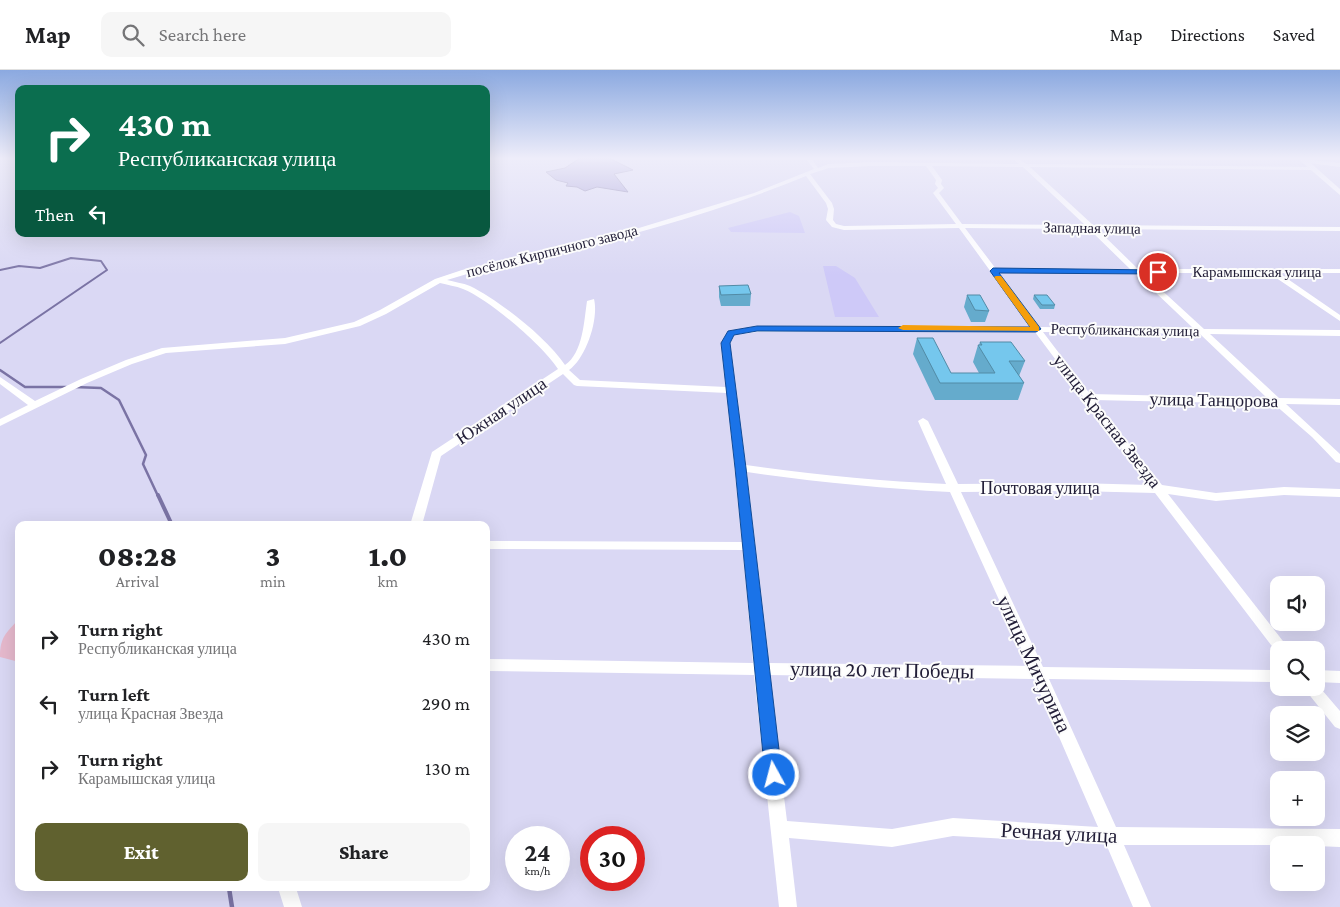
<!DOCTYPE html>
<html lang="en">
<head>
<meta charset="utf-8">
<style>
  :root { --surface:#fff; --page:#f6f6f6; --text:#202124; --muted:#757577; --line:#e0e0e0; --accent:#60612f }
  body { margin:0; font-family:"Crimson Pro",serif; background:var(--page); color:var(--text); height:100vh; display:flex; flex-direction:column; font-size:19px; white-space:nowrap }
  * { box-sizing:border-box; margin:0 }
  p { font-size:16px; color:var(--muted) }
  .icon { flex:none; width:28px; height:28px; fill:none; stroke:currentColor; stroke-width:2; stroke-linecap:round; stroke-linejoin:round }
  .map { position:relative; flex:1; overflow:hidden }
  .side { position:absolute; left:15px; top:451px; width:475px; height:370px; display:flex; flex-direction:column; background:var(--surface); border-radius:10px; box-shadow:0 5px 20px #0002 }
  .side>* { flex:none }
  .banner { position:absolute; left:15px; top:15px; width:475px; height:152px; border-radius:10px; box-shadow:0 5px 20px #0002; background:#0b6e4f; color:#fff; overflow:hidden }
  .fabs { position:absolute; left:1270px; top:506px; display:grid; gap:10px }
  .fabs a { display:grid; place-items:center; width:55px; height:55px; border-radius:10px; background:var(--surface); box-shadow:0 5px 20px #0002; font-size:25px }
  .speed { position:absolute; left:505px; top:756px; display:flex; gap:10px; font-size:25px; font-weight:700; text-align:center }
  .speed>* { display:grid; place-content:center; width:65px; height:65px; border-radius:50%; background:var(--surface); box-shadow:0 5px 20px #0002; line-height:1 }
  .speed small { font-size:12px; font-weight:400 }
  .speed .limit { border:8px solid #d22; background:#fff; color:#111 }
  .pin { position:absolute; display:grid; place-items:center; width:42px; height:42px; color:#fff; margin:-21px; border:2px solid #fff; border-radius:50%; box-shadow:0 1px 5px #0007 }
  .me { position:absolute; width:55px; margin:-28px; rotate:353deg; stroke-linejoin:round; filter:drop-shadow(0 0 4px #0008) }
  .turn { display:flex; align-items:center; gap:18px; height:105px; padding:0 20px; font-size:22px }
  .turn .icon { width:65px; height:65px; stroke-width:2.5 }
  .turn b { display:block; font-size:35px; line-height:42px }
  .then { display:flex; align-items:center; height:48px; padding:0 20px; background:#0003; gap:10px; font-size:19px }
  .eta { display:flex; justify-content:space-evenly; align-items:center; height:85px; text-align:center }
  .eta b { font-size:30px; font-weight:800; line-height:35px }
  .button { display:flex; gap:10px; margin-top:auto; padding:10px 20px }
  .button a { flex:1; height:58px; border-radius:10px; background:var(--accent); color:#fff; font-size:20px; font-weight:800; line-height:58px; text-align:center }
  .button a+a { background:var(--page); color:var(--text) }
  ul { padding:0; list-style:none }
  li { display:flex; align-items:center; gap:15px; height:65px; padding:0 20px }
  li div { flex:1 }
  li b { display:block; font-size:19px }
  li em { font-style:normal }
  header { display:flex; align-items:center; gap:30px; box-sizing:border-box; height:70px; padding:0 25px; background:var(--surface); border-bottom:1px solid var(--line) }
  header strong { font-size:24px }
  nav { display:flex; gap:28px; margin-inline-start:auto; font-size:18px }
  .search { width:350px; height:45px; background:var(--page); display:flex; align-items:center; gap:12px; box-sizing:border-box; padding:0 18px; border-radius:10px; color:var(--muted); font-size:19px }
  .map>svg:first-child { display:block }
</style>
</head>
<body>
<header>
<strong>Map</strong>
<div class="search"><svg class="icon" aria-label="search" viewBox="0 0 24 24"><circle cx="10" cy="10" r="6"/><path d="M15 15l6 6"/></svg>Search here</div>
<nav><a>Map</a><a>Directions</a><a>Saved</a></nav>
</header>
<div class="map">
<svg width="1340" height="837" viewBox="0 0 1340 837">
  <rect width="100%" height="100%" fill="#dad8f4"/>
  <path fill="#cec9f8" d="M790,142l9,4 6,17 -74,-1 -3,-4z
    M823,196h13l19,12 24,39h-44z"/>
  <path fill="#e6b9cd" d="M19,549v43l-19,-5c0,-20 6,-24 19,-38z"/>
  <path fill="#a098d3" stroke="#7a73a4" d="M580,88h29l24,12 -19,4 14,18 -31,-5 -12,4 -8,-4 -11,-1 2,-3 -12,-3 -10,-8 19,-4z"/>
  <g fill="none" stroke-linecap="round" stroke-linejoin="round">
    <path stroke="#7a73a4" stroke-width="2" d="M0,200l19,-4 21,2 31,-10 30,3 6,9 -107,73"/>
    <path stroke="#7a73a4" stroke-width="2.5" d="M0,300l25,17h41
      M74,317l27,1 18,12 27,55 -3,9 15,32"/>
    <path stroke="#7a73a4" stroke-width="4" d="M158,425l14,30"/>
    <path stroke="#7a73a4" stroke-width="4.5" d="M229,818l3,19"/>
    <path fill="#fff" fill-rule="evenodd" d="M805,88h6l7,10 10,-4 43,-2 148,2 -7,-6h6l8,6 287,3 -2,3 -281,-3 63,58 247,2v4l-243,-2 41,40h202v4h-61l61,42v6l-71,-48h-126l61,56 136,1v6l-130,-2 69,64 61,1v6l-54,-1 54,50v9l-4,-1 -24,-25 -38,-33 -180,-4 68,85 54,8 68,-6 56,2v8l-56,-2 -68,6 -48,-7 122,156h-11l-1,4 -123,-161 -79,-2 -115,1 82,175 236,3v12l-230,-3 67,148 224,2v18l-24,-1v-1h-192l27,62h-18l-27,-63 -153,-8 -61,11 -103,-9 8,69h-18l-25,-232 -268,-4v-12l267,4 -10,-113 -257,-1v-8l256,1 -15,-149 -150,-7 -3,-1 -11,-11 -122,82 -19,69h-12l22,-73 126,-83c-15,-23 -69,-70 -95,-80 -7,-3 -16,-4 -23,-6l-54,31 -26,12 -75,18 -119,9 -34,11 -45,19 -87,43v-7l28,-14 -28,-21v-7l35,24 46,-22 45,-19 36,-12 123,-10 69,-16 26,-12 55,-31 27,-9 167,-39 125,-38 60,-24zM871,96h55l10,14 -1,4 3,4 -5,5 23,31 -112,2 -8,-2 -3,-4 1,-11 -2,-6 -22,-29 19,-6zM932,96l91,1 62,58 -123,-1 -23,-31 5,-5 -3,-4 1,-4zM806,106l20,27 2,6 -2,11 6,7 12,3 115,-2 72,99 -274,-1 -29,5 -7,12 5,44 -146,-7 -11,-10c17,-12 30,-51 25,-71l-7,2c-3,20 -4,52 -22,64 -19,-28 -65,-64 -95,-79 -7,-3 -16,-4 -23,-6l20,-6c115,-26 230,-53 339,-98zM965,158l124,1 41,40h-134zM999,203h136l59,56 -154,-2zM889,261l146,1 114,153 -73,-2 -118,1 -30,-63 -5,-3 -5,3 28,63c-67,-3 -133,-9 -200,-19l-17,-122 5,-8 23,-3zM1043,262l157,2 67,64 -177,-4zM747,402c68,10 135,16 203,20l79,174 -261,-3zM769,605l265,4 64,148 -145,-9 -61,11 -105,-8z
      M1304,89l36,4v4l-38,-5z
      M1316,600l24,1v12l-24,-1z
      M1316,613l24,28v18l-5,-2 -28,-35 -2,-4h11z
      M278,818h18l6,19h-18z"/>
    <path fill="#fff" fill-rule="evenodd" d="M1297,88h8l35,31v6z"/>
  </g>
  <path fill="#65abcc" d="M719,216l32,8 -1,12h-29l-2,-9z
    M967,225l22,16 -4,11h-14l-7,-15z
    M1034,225l21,10 -1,4h-14l-7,-10z
    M917,268l34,35h28l-6,-11 5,-17h1l1,-3 45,19 -6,15 5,7 -6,17h-83l-22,-46z"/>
  <path fill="#75c7ed" stroke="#528ba6" d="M748,215l3,9 -30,1 -2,-9z
    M967,225h13l9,16 -14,-1z
    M1034,225h13l8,10h-13z
    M917,268h16l18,35h44l-17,-28h4l-2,-3h31l14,19h-16l15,22h-84z"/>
  <linearGradient id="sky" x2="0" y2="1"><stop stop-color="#8ba9e0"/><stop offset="0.43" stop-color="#eeedfa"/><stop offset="1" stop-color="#eeedfa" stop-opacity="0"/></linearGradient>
  <rect width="1340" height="205" fill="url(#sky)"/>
  <path fill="#1a73e8" stroke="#114b97" d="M993,198l165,2 4,2 -4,2 -159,-1 42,56 -5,3 -279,-1 -23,4 -4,8 16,125 36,307 -3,6 -5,2 -6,-2 -3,-6 -30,-307 -14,-125 7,-12 29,-5 273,1 -40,-56z"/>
  <path fill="#f59e0b" d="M996,206h5l38,51v4l-136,-1 -5,-2 5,-3 127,2 -36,-50z"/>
  <g text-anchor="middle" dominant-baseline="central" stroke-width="4" stroke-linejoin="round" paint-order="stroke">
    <g font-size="15" fill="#211d37" stroke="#fcfcfc">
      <text transform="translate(1092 158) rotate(1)">Западная улица</text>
      <text transform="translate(552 181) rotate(-14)">посёлок Кирпичного завода</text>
      <text x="1257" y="202">Карамышская улица</text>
      <text transform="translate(1125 260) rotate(1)">Республиканская улица</text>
    </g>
    <g font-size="18" fill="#211d37" stroke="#fcfcfc">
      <text transform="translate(1214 330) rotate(1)">улица Танцорова</text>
      <text transform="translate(501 341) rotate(-34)">Южная улица</text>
      <text transform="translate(1107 351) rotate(52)">улица Красная Звезда</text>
      <text x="1040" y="418">Почтовая улица</text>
    </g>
    <g font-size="21" fill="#211d37" stroke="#fcfcfc">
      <text transform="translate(1034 594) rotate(65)">улица Мичурина</text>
      <text transform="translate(882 600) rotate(1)">улица 20 лет Победы</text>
      <text transform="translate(1059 763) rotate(3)">Речная улица</text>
    </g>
  </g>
</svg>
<div class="fabs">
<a><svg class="icon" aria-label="sound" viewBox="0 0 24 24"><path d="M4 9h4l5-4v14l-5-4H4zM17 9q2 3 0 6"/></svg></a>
<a><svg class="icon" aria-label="search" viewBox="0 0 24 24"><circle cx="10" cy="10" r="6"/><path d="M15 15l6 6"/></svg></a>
<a><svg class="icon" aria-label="layers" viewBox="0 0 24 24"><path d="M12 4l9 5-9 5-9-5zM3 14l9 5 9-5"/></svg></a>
<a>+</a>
<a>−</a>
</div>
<div class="speed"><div>24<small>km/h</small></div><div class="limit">30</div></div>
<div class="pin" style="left:1158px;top:202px;background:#d93025"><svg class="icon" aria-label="arrive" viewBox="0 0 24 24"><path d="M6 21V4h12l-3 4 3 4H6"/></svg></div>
<svg class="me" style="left:774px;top:705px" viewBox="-20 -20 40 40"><circle r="17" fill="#1a73e8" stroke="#fff" stroke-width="3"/><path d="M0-11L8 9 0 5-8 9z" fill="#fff"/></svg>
<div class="banner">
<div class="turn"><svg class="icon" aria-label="right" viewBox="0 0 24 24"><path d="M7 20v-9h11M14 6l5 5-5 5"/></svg><div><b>430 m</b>Республиканская улица</div></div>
<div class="then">Then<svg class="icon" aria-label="left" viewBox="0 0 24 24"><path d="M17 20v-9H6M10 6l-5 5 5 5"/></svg></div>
</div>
<section class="side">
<div class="eta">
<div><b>08:28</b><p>Arrival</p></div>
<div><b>3</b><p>min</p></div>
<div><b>1.0</b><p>km</p></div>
</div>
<ul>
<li><svg class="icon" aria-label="right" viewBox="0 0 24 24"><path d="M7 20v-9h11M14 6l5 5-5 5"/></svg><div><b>Turn right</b><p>Республиканская улица</p></div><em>430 m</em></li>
<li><svg class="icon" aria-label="left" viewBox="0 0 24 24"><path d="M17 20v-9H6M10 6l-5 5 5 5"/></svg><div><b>Turn left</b><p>улица Красная Звезда</p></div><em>290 m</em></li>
<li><svg class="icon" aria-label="right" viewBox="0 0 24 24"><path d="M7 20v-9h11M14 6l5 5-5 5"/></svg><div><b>Turn right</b><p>Карамышская улица</p></div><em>130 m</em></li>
</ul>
<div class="button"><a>Exit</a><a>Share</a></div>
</section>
</div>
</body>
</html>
